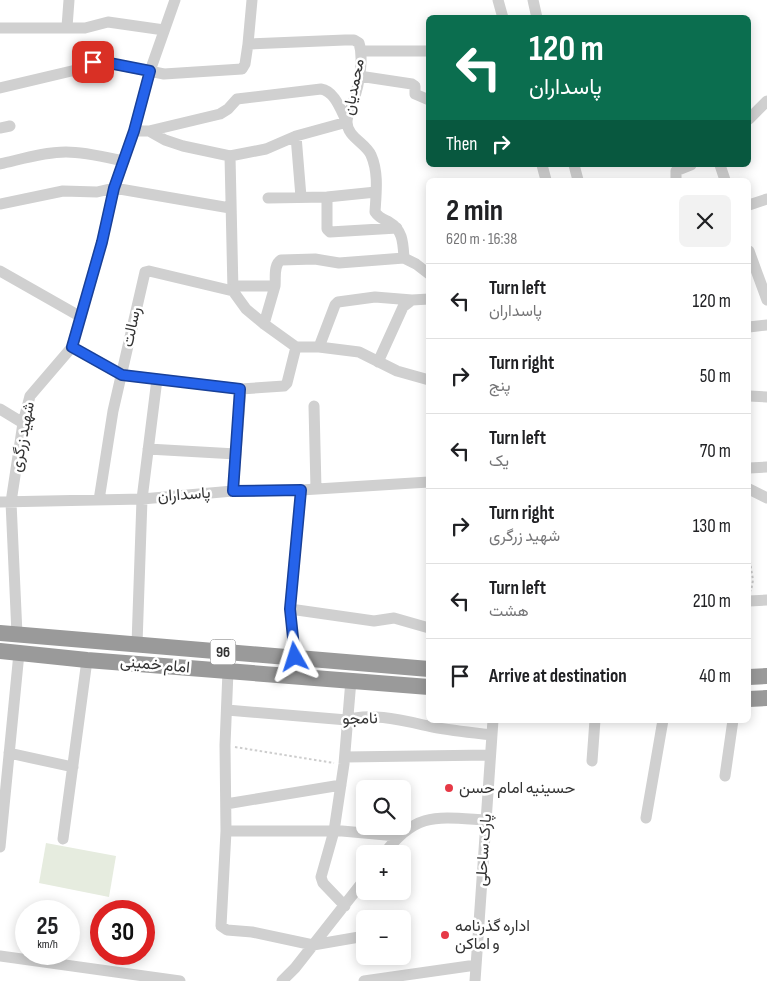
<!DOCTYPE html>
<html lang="en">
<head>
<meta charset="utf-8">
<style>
  :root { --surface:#fff; --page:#f2f2f2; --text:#202124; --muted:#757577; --line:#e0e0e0 }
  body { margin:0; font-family:"Sofia Sans Condensed",Vazirmatn,sans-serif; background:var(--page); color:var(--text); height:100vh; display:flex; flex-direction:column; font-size:19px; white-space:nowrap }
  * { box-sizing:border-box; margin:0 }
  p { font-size:16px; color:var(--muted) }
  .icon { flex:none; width:28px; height:28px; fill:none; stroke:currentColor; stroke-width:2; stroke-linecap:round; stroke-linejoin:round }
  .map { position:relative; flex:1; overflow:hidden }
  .panel { position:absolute; left:426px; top:178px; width:325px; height:545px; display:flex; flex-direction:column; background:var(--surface); border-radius:8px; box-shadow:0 2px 12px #0003 }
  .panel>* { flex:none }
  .banner { position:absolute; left:426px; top:15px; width:325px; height:152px; border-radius:8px; box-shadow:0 2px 12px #0003; background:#0b6e4f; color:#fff; overflow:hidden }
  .tools { position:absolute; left:356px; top:780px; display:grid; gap:10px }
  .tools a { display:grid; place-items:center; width:55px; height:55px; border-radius:8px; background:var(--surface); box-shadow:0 2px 12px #0003; font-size:25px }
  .speed { position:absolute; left:15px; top:900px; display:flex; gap:10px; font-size:25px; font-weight:700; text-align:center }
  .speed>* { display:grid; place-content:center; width:65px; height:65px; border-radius:50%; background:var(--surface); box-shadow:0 2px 12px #0003; line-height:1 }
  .speed small { font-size:12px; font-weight:400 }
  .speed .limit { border:8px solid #d22; background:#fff; color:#111 }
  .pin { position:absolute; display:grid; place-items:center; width:42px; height:42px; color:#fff; margin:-21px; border-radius:10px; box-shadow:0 2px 8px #0006 }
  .me { position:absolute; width:55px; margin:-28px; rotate:354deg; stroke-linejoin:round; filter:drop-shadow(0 0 4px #0008) }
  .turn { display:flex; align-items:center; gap:18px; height:105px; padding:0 20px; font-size:22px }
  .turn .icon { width:65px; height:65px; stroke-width:2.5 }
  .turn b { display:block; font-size:35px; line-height:42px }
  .then { display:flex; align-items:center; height:48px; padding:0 20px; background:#0003; gap:10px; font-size:19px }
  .round { display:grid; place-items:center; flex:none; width:52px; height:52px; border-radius:8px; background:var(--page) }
  .overview { display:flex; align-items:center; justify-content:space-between; height:85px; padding:0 20px }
  h1 { font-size:30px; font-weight:700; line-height:38px }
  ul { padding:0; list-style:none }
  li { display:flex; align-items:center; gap:15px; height:75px; padding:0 20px; border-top:1px solid var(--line) }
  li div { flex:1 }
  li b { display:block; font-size:19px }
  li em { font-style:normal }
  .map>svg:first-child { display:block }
</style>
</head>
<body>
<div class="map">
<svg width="767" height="981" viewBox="0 0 767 981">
  <rect width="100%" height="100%" fill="#fff"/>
  <path fill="#e6ecdf" d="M46,843l70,13 -7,41 -70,-14z"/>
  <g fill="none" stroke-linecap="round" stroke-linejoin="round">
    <path stroke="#cdcdcd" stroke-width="2" stroke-dasharray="2.5 2.5" stroke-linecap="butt" d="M749,556l4,24 -2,11
      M235,747l99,16"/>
    <path stroke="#d0d0d0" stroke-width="11" d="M252,0l-4,44 97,-4h9l5,3c5,16 0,41 -5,57 -2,6 -7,15 -7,22 0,15 19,21 24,33 8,18 5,39 4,57 4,6 8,7 14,10 14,8 14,21 15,36l12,6 13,10
      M498,0l5,18
      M533,0l4,18
      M67,27l2,-27
      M0,28h85l23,-6 56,8
      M361,51h68
      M359,76l53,8 3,2v8l14,6
      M0,88l80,-19 13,-7h11l60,12 78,-5 3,-5 3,-20
      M749,119l18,-18
      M0,128l10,-2
      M134,131h15l16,9 18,6 47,10 36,-7 30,-13 51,-14c-6,-11 -12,-31 -26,-33l-84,10 -9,10 -8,5 -71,17
      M296,136l5,61
      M0,164c22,-5 44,-12 66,-12 19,0 39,5 58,9
      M542,165l4,15
      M574,165l4,15
      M720,165l5,15
      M676,180v-9l15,-6
      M327,197v32l3,3 67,-4
      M268,198l59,-1 49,-5
      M0,204l63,-13 34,1 17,-4 116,20
      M749,205l18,-6
      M749,251l18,49
      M0,271l81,46
      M233,286h42c1,-8 -2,-21 6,-26l34,-1 24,4 65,-5
      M264,324l11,-38
      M749,327l18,-2
      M72,347l50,28 119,14 43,-3 3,-3 9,-36 -32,-23 -18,-15 -13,-18 -3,-135
      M296,347h23l40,5 38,19 32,9
      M319,347l16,-42 3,-3 37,-5 37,3
      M378,362l25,-55 9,-7 17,-1
      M749,396l18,1
      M314,406l2,83
      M0,409l23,14
      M148,449l88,5
      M749,468l18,-1
      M749,489l18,9
      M233,491l8,-102
      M99,500l14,-89 32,-139 4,-1 84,20
      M0,502l142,-3 91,-8 68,-1 128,-8
      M749,601l18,-1
      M290,609l84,12 20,-3 35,10
      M17,634l-6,-132 12,-79 7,-27 42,-49 30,-105 12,-54 20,-57 16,-60 25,-71
      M137,644l5,-145 15,-120
      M295,657l-5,-48 11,-119
      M228,671l-3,74 1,86 -5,95 6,4 25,2 61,13 52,-9
      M227,710l120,10c25,-9 65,3 91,8 18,3 36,5 54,7
      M9,753l64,14
      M345,757l145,-2
      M592,761l3,-41
      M725,776l8,-56
      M226,804l115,-19
      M646,818l17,-98
      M226,831h116l55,5
      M63,839l24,-179
      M0,847l19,-194
      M384,854c32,-43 54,-37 102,-34
      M345,906l-22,-23 -2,-6 13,-46 10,-67 7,-84
      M0,956l180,25
      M282,981l13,-13 70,-89
      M364,981l112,-16
      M475,981l18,-261"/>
    <path stroke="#9a9a9a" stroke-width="16" d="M0,633l429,36
      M0,651l87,9 342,27
      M749,677l18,-1
      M749,699l18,-1"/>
  </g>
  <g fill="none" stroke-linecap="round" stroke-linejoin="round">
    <defs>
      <path id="route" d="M93,62h11l46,9 -16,60 -20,57 -12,54 -30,105 50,28 118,14 -7,102 68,-1 -11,119 5,48"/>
    </defs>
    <use href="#route" stroke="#184099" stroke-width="12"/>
    <use href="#route" stroke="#2563eb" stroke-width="9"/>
  </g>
  <g fill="#e63946" stroke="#fff" stroke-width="2">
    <circle cx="449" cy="788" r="5"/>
    <circle cx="445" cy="935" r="5"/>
  </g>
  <g text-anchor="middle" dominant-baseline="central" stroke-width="5" stroke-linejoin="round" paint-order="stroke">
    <rect fill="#fff" stroke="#707070" stroke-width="1" x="210.5" y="639.5" width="25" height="25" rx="4"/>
    <g font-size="15" font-weight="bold" fill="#333">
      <text x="223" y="652">96</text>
    </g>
    <g font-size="16" fill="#333" stroke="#fff">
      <text transform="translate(354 87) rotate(-79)">محمدیان</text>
      <text transform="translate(132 327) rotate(-78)">رسالت</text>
      <text transform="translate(23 437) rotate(-79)">شهید زرگری</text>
      <text transform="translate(184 495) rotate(-4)">پاسداران</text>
      <text transform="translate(155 665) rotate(5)">امام خمینی</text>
      <text transform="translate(360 719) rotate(-1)">نامجو</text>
      <text transform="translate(484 850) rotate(-86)">پارک ساحلی</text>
    </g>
    <g font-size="16" fill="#333" stroke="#fff" text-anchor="start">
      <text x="459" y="788">حسینیه امام حسن</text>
      <text x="455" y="926">اداره گذرنامه<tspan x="455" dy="18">و اماکن</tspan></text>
    </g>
  </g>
</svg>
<div class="tools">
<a><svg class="icon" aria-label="search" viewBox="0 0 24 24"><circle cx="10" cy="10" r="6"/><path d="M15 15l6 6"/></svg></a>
<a>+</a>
<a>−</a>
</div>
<div class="speed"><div>25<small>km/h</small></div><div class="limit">30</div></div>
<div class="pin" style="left:93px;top:62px;background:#d93025"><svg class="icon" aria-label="arrive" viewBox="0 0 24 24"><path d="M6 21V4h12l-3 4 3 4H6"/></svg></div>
<svg class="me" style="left:295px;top:657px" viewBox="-20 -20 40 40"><path d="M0-17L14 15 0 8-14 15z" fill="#2563eb" stroke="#fff" stroke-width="4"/></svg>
<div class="banner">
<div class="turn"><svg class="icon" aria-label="left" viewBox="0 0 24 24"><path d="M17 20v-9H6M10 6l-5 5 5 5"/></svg><div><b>120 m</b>پاسداران</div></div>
<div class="then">Then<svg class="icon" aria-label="right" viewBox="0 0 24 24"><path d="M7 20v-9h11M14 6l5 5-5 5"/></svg></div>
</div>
<section class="panel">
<div class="overview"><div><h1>2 min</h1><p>620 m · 16:38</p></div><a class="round"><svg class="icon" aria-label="close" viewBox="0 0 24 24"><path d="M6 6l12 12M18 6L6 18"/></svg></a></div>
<ul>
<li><svg class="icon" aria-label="left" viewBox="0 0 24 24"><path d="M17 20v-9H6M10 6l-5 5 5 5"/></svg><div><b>Turn left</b><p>پاسداران</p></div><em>120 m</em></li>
<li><svg class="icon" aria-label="right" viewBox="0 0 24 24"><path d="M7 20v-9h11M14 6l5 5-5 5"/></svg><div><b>Turn right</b><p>پنج</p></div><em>50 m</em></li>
<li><svg class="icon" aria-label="left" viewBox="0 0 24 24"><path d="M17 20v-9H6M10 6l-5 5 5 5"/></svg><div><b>Turn left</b><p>یک</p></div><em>70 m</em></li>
<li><svg class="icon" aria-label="right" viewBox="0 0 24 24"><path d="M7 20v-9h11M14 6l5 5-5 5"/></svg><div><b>Turn right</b><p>شهید زرگری</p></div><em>130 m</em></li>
<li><svg class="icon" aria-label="left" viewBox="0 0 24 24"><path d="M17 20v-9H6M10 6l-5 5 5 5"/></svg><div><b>Turn left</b><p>هشت</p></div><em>210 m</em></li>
<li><svg class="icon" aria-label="arrive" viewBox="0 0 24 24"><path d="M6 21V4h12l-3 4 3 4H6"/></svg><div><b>Arrive at destination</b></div><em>40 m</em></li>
</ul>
</section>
</div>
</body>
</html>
